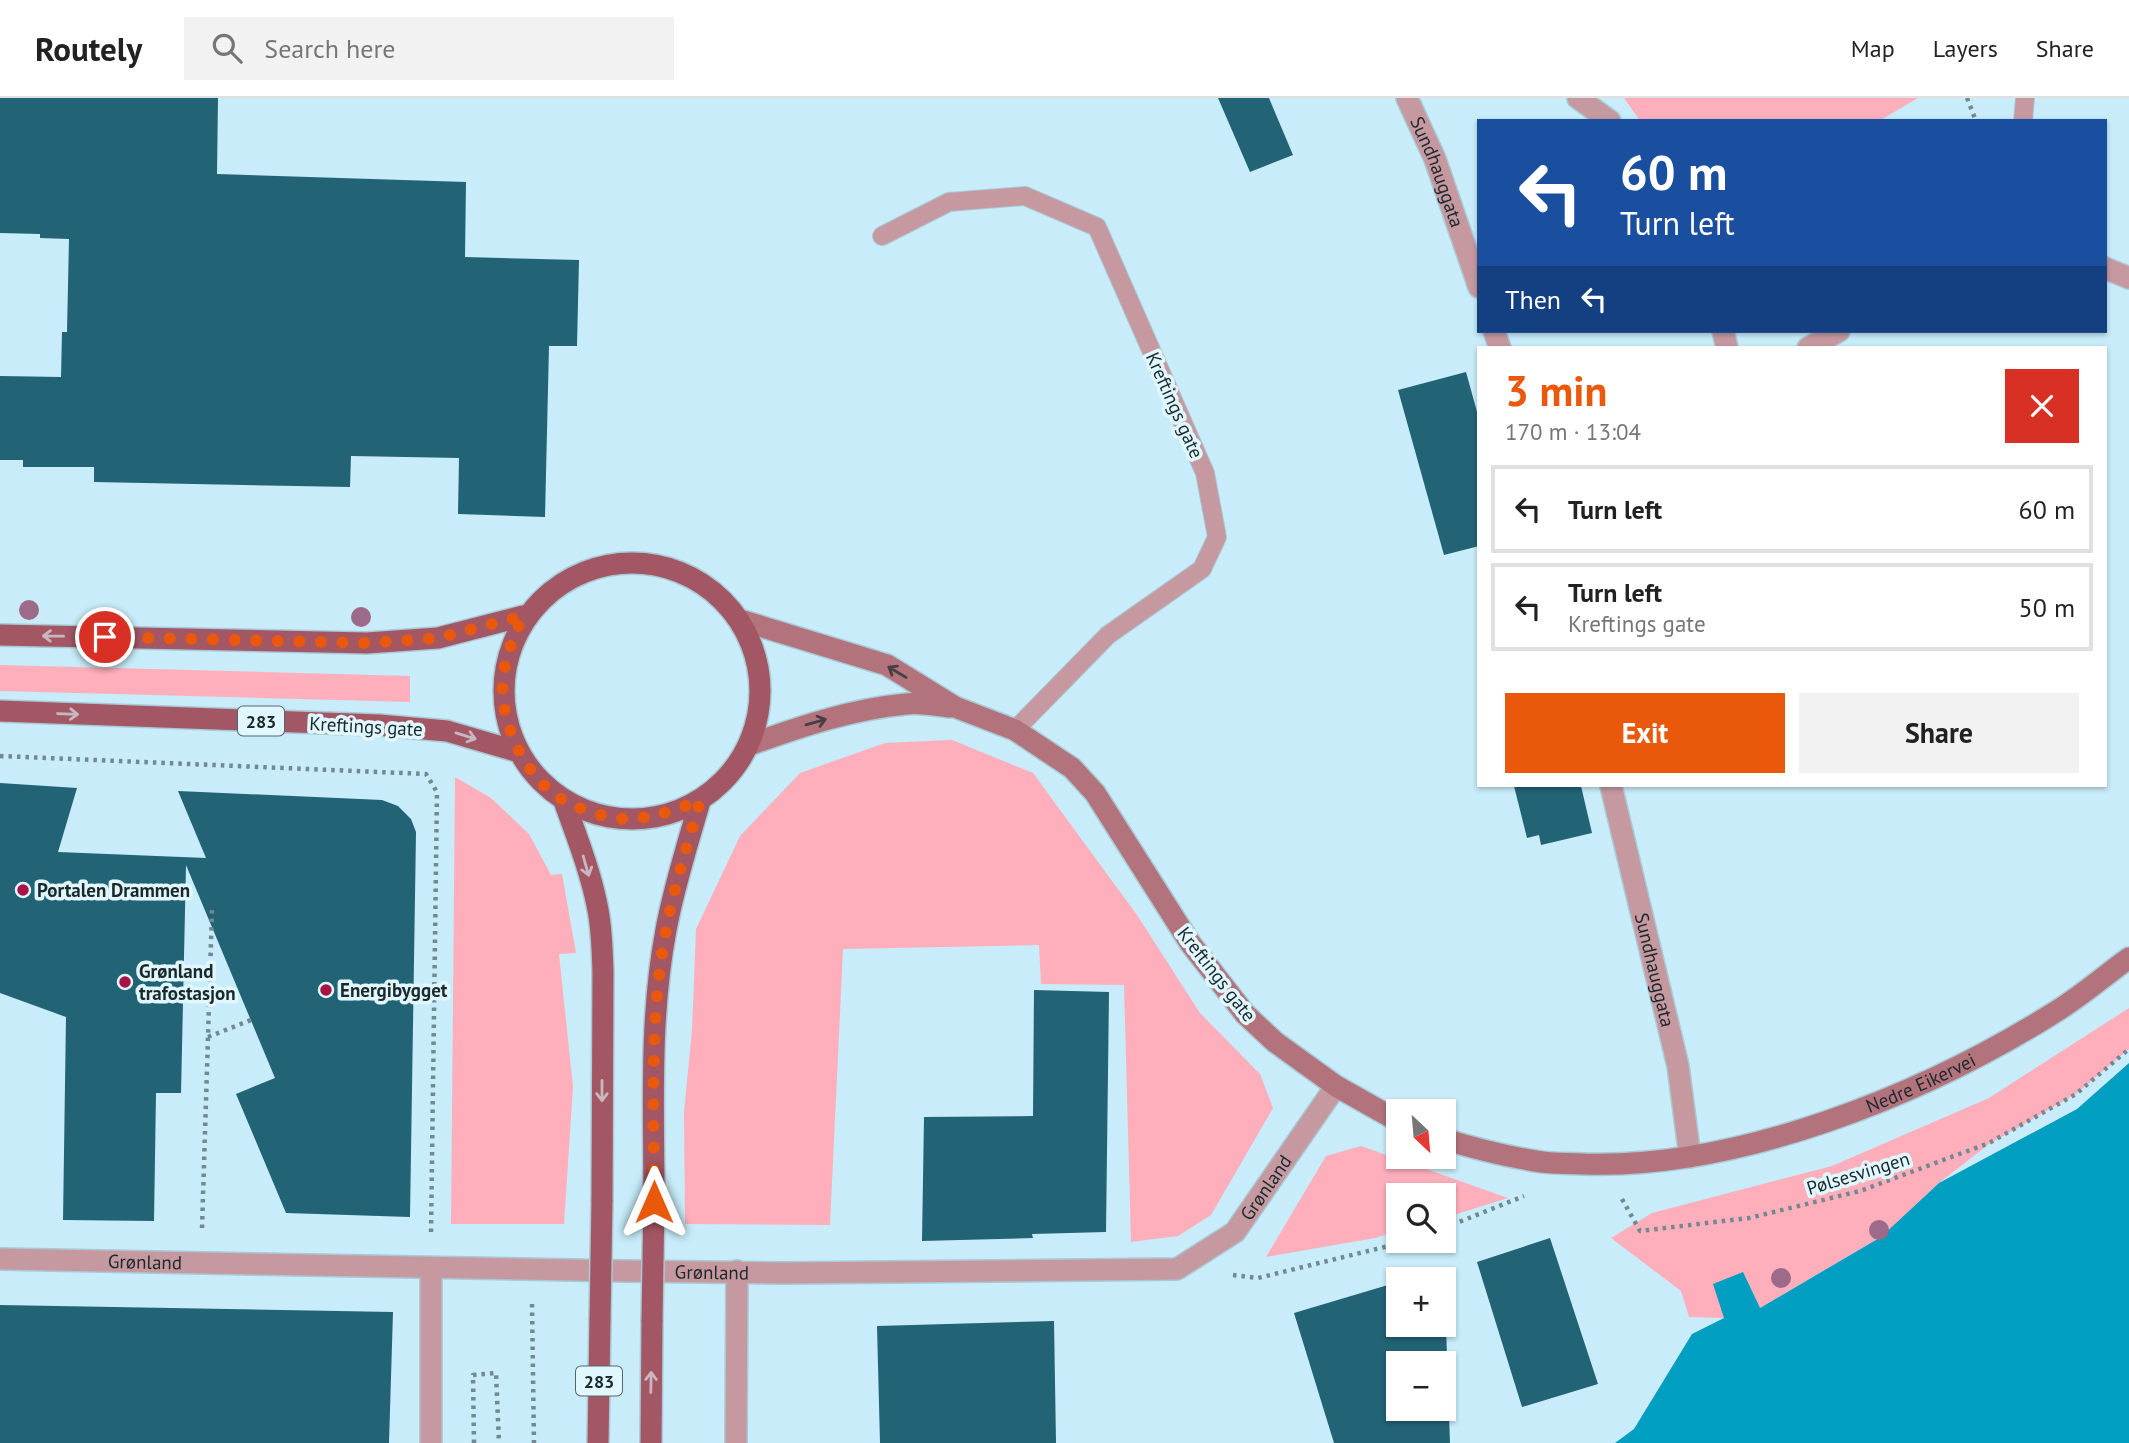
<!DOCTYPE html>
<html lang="en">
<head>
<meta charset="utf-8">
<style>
  :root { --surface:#fff; --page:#f2f2f2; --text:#222; --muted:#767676; --line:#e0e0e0; --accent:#ea580c }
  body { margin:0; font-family:"PT Sans",sans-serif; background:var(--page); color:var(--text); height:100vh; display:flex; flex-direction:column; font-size:26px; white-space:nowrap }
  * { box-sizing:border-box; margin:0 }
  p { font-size:23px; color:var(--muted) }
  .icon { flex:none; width:38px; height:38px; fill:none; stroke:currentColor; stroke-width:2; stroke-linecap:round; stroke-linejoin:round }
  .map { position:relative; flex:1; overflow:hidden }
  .drawer { position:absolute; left:1477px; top:248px; width:630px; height:441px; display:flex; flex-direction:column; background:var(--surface); border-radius:0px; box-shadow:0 2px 5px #0004 }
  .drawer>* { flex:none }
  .top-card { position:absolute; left:1477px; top:21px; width:630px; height:214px; border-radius:0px; box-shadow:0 2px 5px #0004; background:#1a4fa0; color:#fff; overflow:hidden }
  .needle { width:46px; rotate:154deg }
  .tools { position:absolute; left:1386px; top:1001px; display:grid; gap:14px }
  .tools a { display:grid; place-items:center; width:70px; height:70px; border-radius:0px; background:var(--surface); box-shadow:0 2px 5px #0004; font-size:35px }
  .pin { position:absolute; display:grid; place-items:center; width:60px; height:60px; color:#fff; margin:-30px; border:4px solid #fff; border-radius:50%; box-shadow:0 2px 7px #0007 }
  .me { position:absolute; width:77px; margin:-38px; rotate:0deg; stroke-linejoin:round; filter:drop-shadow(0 0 5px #0008) }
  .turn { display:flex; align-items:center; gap:24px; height:147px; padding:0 28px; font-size:32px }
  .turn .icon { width:91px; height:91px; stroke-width:2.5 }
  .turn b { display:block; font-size:49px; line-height:60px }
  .then { display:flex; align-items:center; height:66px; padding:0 28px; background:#0003; gap:14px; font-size:26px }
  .round { display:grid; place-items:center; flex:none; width:74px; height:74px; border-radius:0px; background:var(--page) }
  .head { display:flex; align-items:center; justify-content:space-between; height:119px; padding:0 28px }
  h1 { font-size:42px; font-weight:700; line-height:52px; color:var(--accent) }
  .button { display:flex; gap:14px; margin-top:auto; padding:14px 28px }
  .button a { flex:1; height:80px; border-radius:0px; background:var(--accent); color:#fff; font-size:28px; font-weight:700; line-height:80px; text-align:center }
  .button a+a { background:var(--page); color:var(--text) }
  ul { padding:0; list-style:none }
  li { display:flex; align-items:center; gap:21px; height:88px; margin:0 14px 10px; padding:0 14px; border:4px solid var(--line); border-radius:0px }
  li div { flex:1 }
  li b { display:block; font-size:26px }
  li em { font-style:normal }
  header { display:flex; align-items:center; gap:42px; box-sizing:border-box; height:98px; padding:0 35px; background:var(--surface); border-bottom:2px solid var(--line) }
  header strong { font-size:33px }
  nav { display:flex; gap:38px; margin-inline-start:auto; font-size:24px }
  .search { width:490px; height:63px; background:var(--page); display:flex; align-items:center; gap:18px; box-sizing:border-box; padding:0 24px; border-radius:0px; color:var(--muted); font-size:26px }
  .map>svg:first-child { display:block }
</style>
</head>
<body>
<header>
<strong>Routely</strong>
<div class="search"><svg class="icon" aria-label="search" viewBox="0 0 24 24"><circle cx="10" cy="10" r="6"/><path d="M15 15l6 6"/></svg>Search here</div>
<nav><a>Map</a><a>Layers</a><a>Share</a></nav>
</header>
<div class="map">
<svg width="2129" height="1345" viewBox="0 0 2129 1345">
  <rect width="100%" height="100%" fill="#c8ecf9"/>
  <path fill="#feafbb" d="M1624,0h294l-39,23h-239z
    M0,567l410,11v26l-410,-11z
    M952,642l81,33 104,142 63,98 60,61 13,34 -62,107 -33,21 -47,6 -7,-257 -83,-1 -2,-39 -196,4 -13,276 -145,-1 -1,-112 8,-82 4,-101 44,-93 60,-63 85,-30z
    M455,679l36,21 38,36 22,41 11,-1 14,79 -17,1 14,133 -9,137h-113z
    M2129,910v41l-53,45 -87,50 -50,39 -58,54 -121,71 -36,10 -35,-1 -8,-26 -70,-53 41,-25 180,-47 157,-68z
    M1361,1048l147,52 -64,20v-23h-46v36l-23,7 -109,19 60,-101z"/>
  <path fill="#009ec1" d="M2129,965v380h-514l19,-14 58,-95 32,-16 -11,-34 30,-12 17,36 121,-71 58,-54 138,-74z"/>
  <path fill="#226376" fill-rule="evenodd" d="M0,0h218l-1,76 249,8 -1,75 114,3 -2,86h-28l-4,171 -87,-3 1,-56 -108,-2 -1,31 -256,-5v-15h-71v-7h-23v-84l61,1 1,-45h5l2,-93 -29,-1v-4l-40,-1z
    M1218,0h51l24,57 -43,17z
    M1466,274l13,47v127l-35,9 -46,-165z
    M0,685l77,5 -19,64 148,6 -28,-67 204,9 16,6 13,13 5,13 -6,385 -124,-4 -50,-119 39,-16 -89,-213 -5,228h-25l-2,128 -91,-1 3,-203 -66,-24z
    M1514,688h67l11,47 -51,12 -2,-10 -12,3z
    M1034,892l75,2 -3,240 -74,2 1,4 -111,3 2,-124 109,-1z
    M1550,1140l48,146 -76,23 -45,-145z
    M1444,1170l6,175h-116l-40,-130 104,-31v43h46v-46h-38zM1398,1265h46v46h-46z
    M0,1207l393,7 -4,131h-389z
    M1054,1223l2,122h-176l-3,-117z"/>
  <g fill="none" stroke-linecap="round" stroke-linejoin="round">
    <defs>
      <path id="lane" d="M2023,23l2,-23
        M882,138l67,-34 76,-6 72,31 108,246 12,64 -15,32 -94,66 -93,95"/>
      <g id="street">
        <path id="s1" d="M1407,0l28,61 44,128"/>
        <path d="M1578,0l32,23"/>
        <path d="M2105,170l24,10"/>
        <path d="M1494,233l6,17"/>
        <path d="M1723,233l4,17"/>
        <path d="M1808,250l31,-17"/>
        <path id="s2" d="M1611,688l67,280 12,91"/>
        <path id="s3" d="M0,1161l624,12 162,2 391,-4 58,-37 101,-146"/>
        <path d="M431,1345v-175"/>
        <path d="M736,1345l1,-172"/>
      </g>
      <g id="secondary">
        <path d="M740,522l147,45 68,42 60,23 57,38 23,25 95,150 55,71 30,28 61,44 62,35"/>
        <path d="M752,646c50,-18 101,-35 154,-40 15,-2 30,2 44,3"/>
        <path id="s4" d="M1444,1041c32,10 64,18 98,23 13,2 28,1 42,2 155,5 338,-69 468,-150 27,-16 52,-38 77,-56"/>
      </g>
      <path id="primary" d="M504 593a128 128 0 1 1 256 0a128 128 0 1 1-256 0Z
        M0,537l367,8 71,-5 85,-22
        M0,613l379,14 68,6 72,21
        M564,703c12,34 26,69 33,104 5,22 5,44 6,66l-1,230
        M654,1104c0,-90 -5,-183 12,-272 8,-44 22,-87 34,-129
        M598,1345l2,-124
        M651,1345l1,-123"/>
    </defs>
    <use href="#lane" stroke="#a9c9d4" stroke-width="20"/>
    <use href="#street" stroke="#a9c9d4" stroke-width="24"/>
    <use href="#secondary" stroke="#a9c9d4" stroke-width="24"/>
    <use href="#primary" stroke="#a9c9d4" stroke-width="24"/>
    <path stroke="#718992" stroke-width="4.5" stroke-dasharray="3.5 5" stroke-linecap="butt" d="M1967,0l9,23
      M0,658l426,18 11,18 -6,441
      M208,939l43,-17
      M1622,1101l18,32 109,-13 111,-27 129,-48 87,-49 53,-45
      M202,1130l10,-318
      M1444,1130l80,-32
      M1233,1177l25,3 151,-37
      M532,1206l2,139
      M474,1345l-1,-68 23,-2 3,70"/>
    <use href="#lane" stroke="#c5999f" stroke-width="18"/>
    <use href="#street" stroke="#c5999f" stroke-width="21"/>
    <use href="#secondary" stroke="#b2737c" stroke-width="21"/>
    <use href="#primary" stroke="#a35764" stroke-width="21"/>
    <defs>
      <path id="primary-bridge" d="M600,1221l2,-118
        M652,1222l2,-118"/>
    </defs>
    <use href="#primary-bridge" stroke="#a9c9d4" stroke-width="24" stroke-linecap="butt"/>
    <use href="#primary-bridge" stroke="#a35764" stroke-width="21"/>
  </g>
  <g fill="#9d6a89">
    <circle cx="29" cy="512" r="10"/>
    <circle cx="361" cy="519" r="10"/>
    <circle cx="1879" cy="1132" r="10"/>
    <circle cx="1781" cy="1180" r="10"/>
  </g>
  <defs><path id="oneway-shaft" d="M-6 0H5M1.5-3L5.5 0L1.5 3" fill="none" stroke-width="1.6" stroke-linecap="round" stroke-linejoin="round" transform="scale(1.75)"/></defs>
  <g stroke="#c8b7c0">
    <use href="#oneway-shaft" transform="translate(53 538) rotate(-179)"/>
    <use href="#oneway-shaft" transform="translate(68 616) rotate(2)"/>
    <use href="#oneway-shaft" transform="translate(466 638) rotate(17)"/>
    <use href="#oneway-shaft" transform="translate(586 768) rotate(74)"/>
    <use href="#oneway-shaft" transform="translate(602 993) rotate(90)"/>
    <use href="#oneway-shaft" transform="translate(651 1284) rotate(-89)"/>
  </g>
  <g stroke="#483f45">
    <use href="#oneway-shaft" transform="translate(897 574) rotate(-149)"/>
    <use href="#oneway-shaft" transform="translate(816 624) rotate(-16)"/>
  </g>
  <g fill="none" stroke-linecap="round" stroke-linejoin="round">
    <path stroke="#ea580c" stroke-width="12" stroke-dasharray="0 21.6" d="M105,539l262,6 71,-5 85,-22c-9,20 -17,39 -20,61 -5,43 23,104 62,124 13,7 32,14 46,16 30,7 61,-7 89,-16 -12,42 -26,85 -34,129 -17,89 -12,182 -12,272"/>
  </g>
  <g fill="#a81245" stroke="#e1f7fe" stroke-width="2.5">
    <circle cx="23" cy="792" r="7"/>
    <circle cx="125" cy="884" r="7"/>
    <circle cx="326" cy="892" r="7"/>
  </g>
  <g text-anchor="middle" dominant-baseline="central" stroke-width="7" stroke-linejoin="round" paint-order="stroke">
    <g fill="#e1f7fe" stroke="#56676c" stroke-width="2">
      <rect x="238" y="608.5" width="46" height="29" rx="5"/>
      <rect x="576" y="1268.5" width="46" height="29" rx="5"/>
    </g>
    <g font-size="18" font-weight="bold" fill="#1b292d">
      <text x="261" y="623">283</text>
      <text x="599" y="1283">283</text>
    </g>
    <g font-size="19" fill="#1b292d" stroke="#e1f7fe">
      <text stroke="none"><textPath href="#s1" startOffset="80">Sundhauggata</textPath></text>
      <text transform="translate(1175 307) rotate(66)">Kreftings gate</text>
      <text transform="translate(366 628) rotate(3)">Kreftings gate</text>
      <text stroke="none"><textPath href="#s2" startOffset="189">Sundhauggata</textPath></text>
      <text transform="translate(1217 876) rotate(52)">Kreftings gate</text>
      <text stroke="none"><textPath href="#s4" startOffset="492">Nedre Eikervei</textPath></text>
      <text transform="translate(1858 1075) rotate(-17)">Pølsesvingen</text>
      <text stroke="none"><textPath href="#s3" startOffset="1300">Grønland</textPath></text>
      <text stroke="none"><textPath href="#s3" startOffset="145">Grønland</textPath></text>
      <text stroke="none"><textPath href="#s3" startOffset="712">Grønland</textPath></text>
    </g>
    <g font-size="19" font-weight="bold" fill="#1b292d" stroke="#e1f7fe" text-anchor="start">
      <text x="37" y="792">Portalen Drammen</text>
      <text x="139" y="873">Grønland<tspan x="139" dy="22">trafostasjon</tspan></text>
      <text x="340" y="892">Energibygget</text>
    </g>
  </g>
</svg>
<div class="tools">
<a><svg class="needle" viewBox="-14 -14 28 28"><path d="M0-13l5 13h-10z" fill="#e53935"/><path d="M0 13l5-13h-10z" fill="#767676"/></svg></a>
<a><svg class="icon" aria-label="search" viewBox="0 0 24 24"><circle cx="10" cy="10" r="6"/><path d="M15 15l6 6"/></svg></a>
<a>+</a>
<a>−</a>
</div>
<div class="pin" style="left:105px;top:539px;background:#d93025"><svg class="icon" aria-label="arrive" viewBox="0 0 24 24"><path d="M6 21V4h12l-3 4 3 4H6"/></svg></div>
<svg class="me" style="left:654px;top:1104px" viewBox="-20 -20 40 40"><path d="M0-17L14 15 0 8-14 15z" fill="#ea580c" stroke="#fff" stroke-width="4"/></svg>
<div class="top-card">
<div class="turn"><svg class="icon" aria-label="left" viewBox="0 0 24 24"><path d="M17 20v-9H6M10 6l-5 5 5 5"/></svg><div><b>60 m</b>Turn left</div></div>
<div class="then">Then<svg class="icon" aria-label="left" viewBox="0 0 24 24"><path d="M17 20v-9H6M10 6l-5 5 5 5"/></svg></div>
</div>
<section class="drawer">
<div class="head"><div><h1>3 min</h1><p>170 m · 13:04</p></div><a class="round" style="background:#d93025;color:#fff"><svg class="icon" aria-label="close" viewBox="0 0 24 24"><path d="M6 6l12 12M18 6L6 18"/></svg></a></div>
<ul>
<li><svg class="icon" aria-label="left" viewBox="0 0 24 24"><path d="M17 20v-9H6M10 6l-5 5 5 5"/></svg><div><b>Turn left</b></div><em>60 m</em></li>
<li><svg class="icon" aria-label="left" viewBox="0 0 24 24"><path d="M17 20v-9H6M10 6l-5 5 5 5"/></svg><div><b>Turn left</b><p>Kreftings gate</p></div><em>50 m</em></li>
</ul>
<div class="button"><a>Exit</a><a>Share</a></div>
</section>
</div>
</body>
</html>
